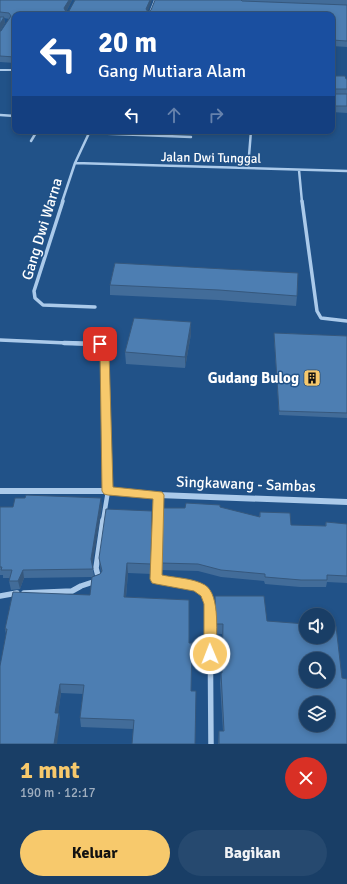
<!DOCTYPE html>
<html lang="id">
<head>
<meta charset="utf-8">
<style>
  :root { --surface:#193e66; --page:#26496f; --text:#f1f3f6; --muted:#9faebf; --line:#37577a; --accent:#f7c96c }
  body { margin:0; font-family:Signika,sans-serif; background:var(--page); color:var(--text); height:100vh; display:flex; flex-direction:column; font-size:15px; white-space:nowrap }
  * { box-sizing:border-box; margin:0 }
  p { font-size:13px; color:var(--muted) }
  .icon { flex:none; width:22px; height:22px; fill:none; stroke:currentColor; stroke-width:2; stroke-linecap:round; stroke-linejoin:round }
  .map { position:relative; height:744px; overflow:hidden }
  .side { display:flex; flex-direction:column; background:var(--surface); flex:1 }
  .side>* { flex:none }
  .banner { position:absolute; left:12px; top:12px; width:323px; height:122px; border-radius:8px; box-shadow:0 2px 6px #0003,0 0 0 1px var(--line); background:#1a4fa0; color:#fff; overflow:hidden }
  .controls { position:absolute; left:299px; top:608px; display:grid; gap:8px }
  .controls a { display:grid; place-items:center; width:36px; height:36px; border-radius:50%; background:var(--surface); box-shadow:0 2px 6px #0003,0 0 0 1px var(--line); font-size:20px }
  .pin { position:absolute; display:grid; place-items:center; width:34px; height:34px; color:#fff; margin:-17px; border-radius:8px; box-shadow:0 2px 6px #0006 }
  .me { position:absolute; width:44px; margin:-22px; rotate:359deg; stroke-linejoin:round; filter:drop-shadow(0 0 3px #0008) }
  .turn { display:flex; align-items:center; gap:14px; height:84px; padding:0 20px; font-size:18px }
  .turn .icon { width:52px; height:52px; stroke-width:2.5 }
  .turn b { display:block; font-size:28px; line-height:34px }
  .lanes { display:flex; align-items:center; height:38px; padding:0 20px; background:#0003; justify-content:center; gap:20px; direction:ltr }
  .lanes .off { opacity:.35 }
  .round { display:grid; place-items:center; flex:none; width:42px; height:42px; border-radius:21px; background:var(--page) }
  .overview { display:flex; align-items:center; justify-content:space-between; height:68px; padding:0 20px }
  h1 { font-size:24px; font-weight:800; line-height:30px; color:var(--accent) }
  .cta { display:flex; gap:8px; margin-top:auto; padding:8px 20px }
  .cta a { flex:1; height:46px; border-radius:24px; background:var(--accent); color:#111; font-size:16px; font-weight:800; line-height:46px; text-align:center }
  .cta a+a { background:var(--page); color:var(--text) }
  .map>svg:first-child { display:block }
</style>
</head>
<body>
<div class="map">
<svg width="347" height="744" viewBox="0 0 347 744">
  <rect width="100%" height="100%" fill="#215288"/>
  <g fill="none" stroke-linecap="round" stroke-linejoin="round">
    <path stroke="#abcaea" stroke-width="2" d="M149,15l6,-15
      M0,70h15"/>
    <path stroke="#abcaea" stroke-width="2.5" d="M0,115l15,1
      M88,133l103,4
      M31,141l6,-10
      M75,163l272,8
      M248,168l3,-37
      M299,170l3,32
      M62,202l13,-39 15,-32"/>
    <path stroke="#abcaea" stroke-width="3.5" d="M63,201l-29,90 1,7 8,7 52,2
      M302,201l15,110 4,7 26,3
      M0,340l89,4"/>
    <path stroke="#abcaea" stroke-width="4.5" d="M64,343l36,1 4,4 1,4 3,139 -5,30
      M157,521l1,-26"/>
    <path stroke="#abcaea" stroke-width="5.5" d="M157,520l-1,59c13,2 40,2 49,13 3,3 4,8 5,12l1,140
      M24,593l48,-2 9,-5 18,-6 -3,-12 7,-48
      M0,596l17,-3"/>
    <path fill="#abcaea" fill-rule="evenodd" d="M0,488h108l50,4 189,7v6l-189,-7 -50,-4h-108z"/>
  </g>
  <path fill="#426c99" d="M0,0h72l-6,12 82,-1v1l3,-2 4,-10h192v47l-15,-1v-31h-317v48l-15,-1v-31h1l8,-12 -5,-1 1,5 -5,8z
    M332,76l15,3v34l-15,-1z
    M39,131h36l-1,3 -35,-2z
    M115,263l182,33 -1,10 -78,-6 -108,-5v-10z
    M191,322v12l-6,34 -59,-4 -1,-12z
    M274,333l73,3v82l-68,-3 -5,-78z
    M102,506l-10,59 2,11 6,-2 1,-2 -2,-14 54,-37 -1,53 -24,-1 -2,24 63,3 -56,129 -52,-2 -1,-9 3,-24 -22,-1 -3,20h1l1,9 -54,-88 -1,-5 85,-34 2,-18 -68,1 -4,11 -9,1 -2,-9 1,-3h-7v-3h-3v-68z
    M161,508h24l74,9 1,-5 31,13 34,1 1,-4 21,2v59l-20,-1 -1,5h-26l-35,-3 -1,-3 -43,-4 -23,-6 -38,-1z
    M215,596l52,25 80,123h-129l1,-13h4l-3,-48 1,-10h1v-39h-7l-1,-28z"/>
  <path fill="#36587d" d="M69,0h3l-7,14 -1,-6z
    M150,0h2l-5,14 -1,-5z
    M4,17l1,6 -5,8v-7z
    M191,322v12l-6,34v-11z
    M101,498l1,8 -10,61 -1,-8z
    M152,511l1,10 -1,53 -1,-10z
    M127,563l1,10 -3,34 -1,-10z
    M23,570l1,8 -4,11 -2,-8z
    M60,684l1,9 -4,29 -2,-9z
    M59,713l1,9 -3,22h-3z"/>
  <path fill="#4d7eb2" stroke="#36587d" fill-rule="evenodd" d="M0,0h69l-5,8 2,4 3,-1 6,-11h75l-4,9 2,3 3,-2 4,-10h86l1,1 105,4v36l-15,-1v-25h-317v42l-15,-1v-25h1l10,-15 -2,-3 -9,-1z
    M0,17h4l-4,7z
    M332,76h13l1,3h1v10h-14l-1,1z
    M332,94h15v12h-15z
    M115,263l183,10 -1,23 -78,-6 -109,-5z
    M134,318l57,4 -6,35 -60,-5z
    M274,333l73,3v77l-68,-2z
    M26,495l75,3 -10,61 2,10 -70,1 -5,11h-9l3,-11h-11l1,-3h-2v-60h13l2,-9h10z
    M186,503l34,2v2l40,10v-5l30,1 1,12 35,1v-4l21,2v52l-20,-1v5h-26l-36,-3v-3l-44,-4 -23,-6 -38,-1 1,-55h24z
    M106,509l46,2 -1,53 -24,-1 -3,34 65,3v43h3l-1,48h5l-1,53h-63l2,-24 -54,-2 4,-33 -24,-1 -5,29h4l-5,31h-54v-78l7,-37h-2l8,-37 77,3 2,-18 8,-3 2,-3 -3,-13z
    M215,596h49l3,25 39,3v13h22v-12l8,1 6,52 5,1v65h-128v-13h5l-3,-58h1l1,-49h-7zM306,659h22v22h-22zM306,703h22v22h-22z"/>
  <path fill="#f7c96c" stroke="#a18346" d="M100,341l7,5 2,6 4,135 49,5 2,3 -2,80c14,3 31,3 43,10 16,10 11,52 11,69l-2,4 -4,2 -4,-2 -2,-4v-50l-3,-8 -7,-5 -38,-7 -4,-1 -2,-4 3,-80 -45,-4 -4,-1 -2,-3 -2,-139 -5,-8z"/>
  <defs>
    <symbol id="building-square" viewBox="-11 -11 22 22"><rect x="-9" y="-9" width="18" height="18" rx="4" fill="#f7c96c" stroke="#215288"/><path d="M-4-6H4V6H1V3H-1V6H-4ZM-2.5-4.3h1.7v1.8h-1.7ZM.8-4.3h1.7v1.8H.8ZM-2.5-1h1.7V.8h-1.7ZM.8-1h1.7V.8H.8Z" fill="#111"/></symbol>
  </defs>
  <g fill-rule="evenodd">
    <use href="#building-square" x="302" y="368" width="20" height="20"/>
  </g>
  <g text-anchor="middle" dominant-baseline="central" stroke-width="3" stroke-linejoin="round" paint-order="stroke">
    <g font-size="13" fill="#fff" stroke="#215288">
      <text transform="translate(211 158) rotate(1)">Jalan Dwi Tunggal</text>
    </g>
    <g font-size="15" fill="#fff" stroke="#215288">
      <text transform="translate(42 229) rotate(-73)">Gang Dwi Warna</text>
      <text transform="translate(246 484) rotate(2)">Singkawang - Sambas</text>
    </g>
    <g font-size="15" font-weight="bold" fill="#fff" stroke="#215288" text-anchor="end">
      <text x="299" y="378">Gudang Bulog</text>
    </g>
  </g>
</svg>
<div class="controls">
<a><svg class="icon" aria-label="sound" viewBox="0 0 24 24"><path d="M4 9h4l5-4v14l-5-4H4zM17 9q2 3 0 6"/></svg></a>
<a><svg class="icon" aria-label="search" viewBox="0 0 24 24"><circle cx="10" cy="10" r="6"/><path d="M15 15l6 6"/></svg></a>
<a><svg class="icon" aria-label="layers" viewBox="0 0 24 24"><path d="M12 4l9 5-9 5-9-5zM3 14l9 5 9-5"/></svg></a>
</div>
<div class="pin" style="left:100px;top:344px;background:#d93025"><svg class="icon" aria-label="arrive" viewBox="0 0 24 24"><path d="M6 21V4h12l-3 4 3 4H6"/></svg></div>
<svg class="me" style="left:210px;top:654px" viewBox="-20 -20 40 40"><circle r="17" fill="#f7c96c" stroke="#fff" stroke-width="3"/><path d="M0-11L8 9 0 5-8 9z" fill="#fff"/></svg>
<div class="banner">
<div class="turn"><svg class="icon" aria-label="left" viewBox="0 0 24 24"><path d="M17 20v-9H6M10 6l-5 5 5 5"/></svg><div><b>20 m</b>Gang Mutiara Alam</div></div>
<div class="lanes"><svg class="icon" aria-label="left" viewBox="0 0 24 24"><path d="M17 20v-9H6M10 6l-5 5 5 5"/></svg><svg class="icon off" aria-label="ahead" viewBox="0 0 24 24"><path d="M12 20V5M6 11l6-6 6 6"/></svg><svg class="icon off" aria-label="right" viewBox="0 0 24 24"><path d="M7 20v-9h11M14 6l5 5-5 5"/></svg></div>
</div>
</div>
<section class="side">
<div class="overview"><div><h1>1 mnt</h1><p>190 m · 12:17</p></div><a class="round" style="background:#d93025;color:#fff"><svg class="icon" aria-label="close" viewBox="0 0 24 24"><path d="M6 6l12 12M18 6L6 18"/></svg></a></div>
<div class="cta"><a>Keluar</a><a>Bagikan</a></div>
</section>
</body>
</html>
